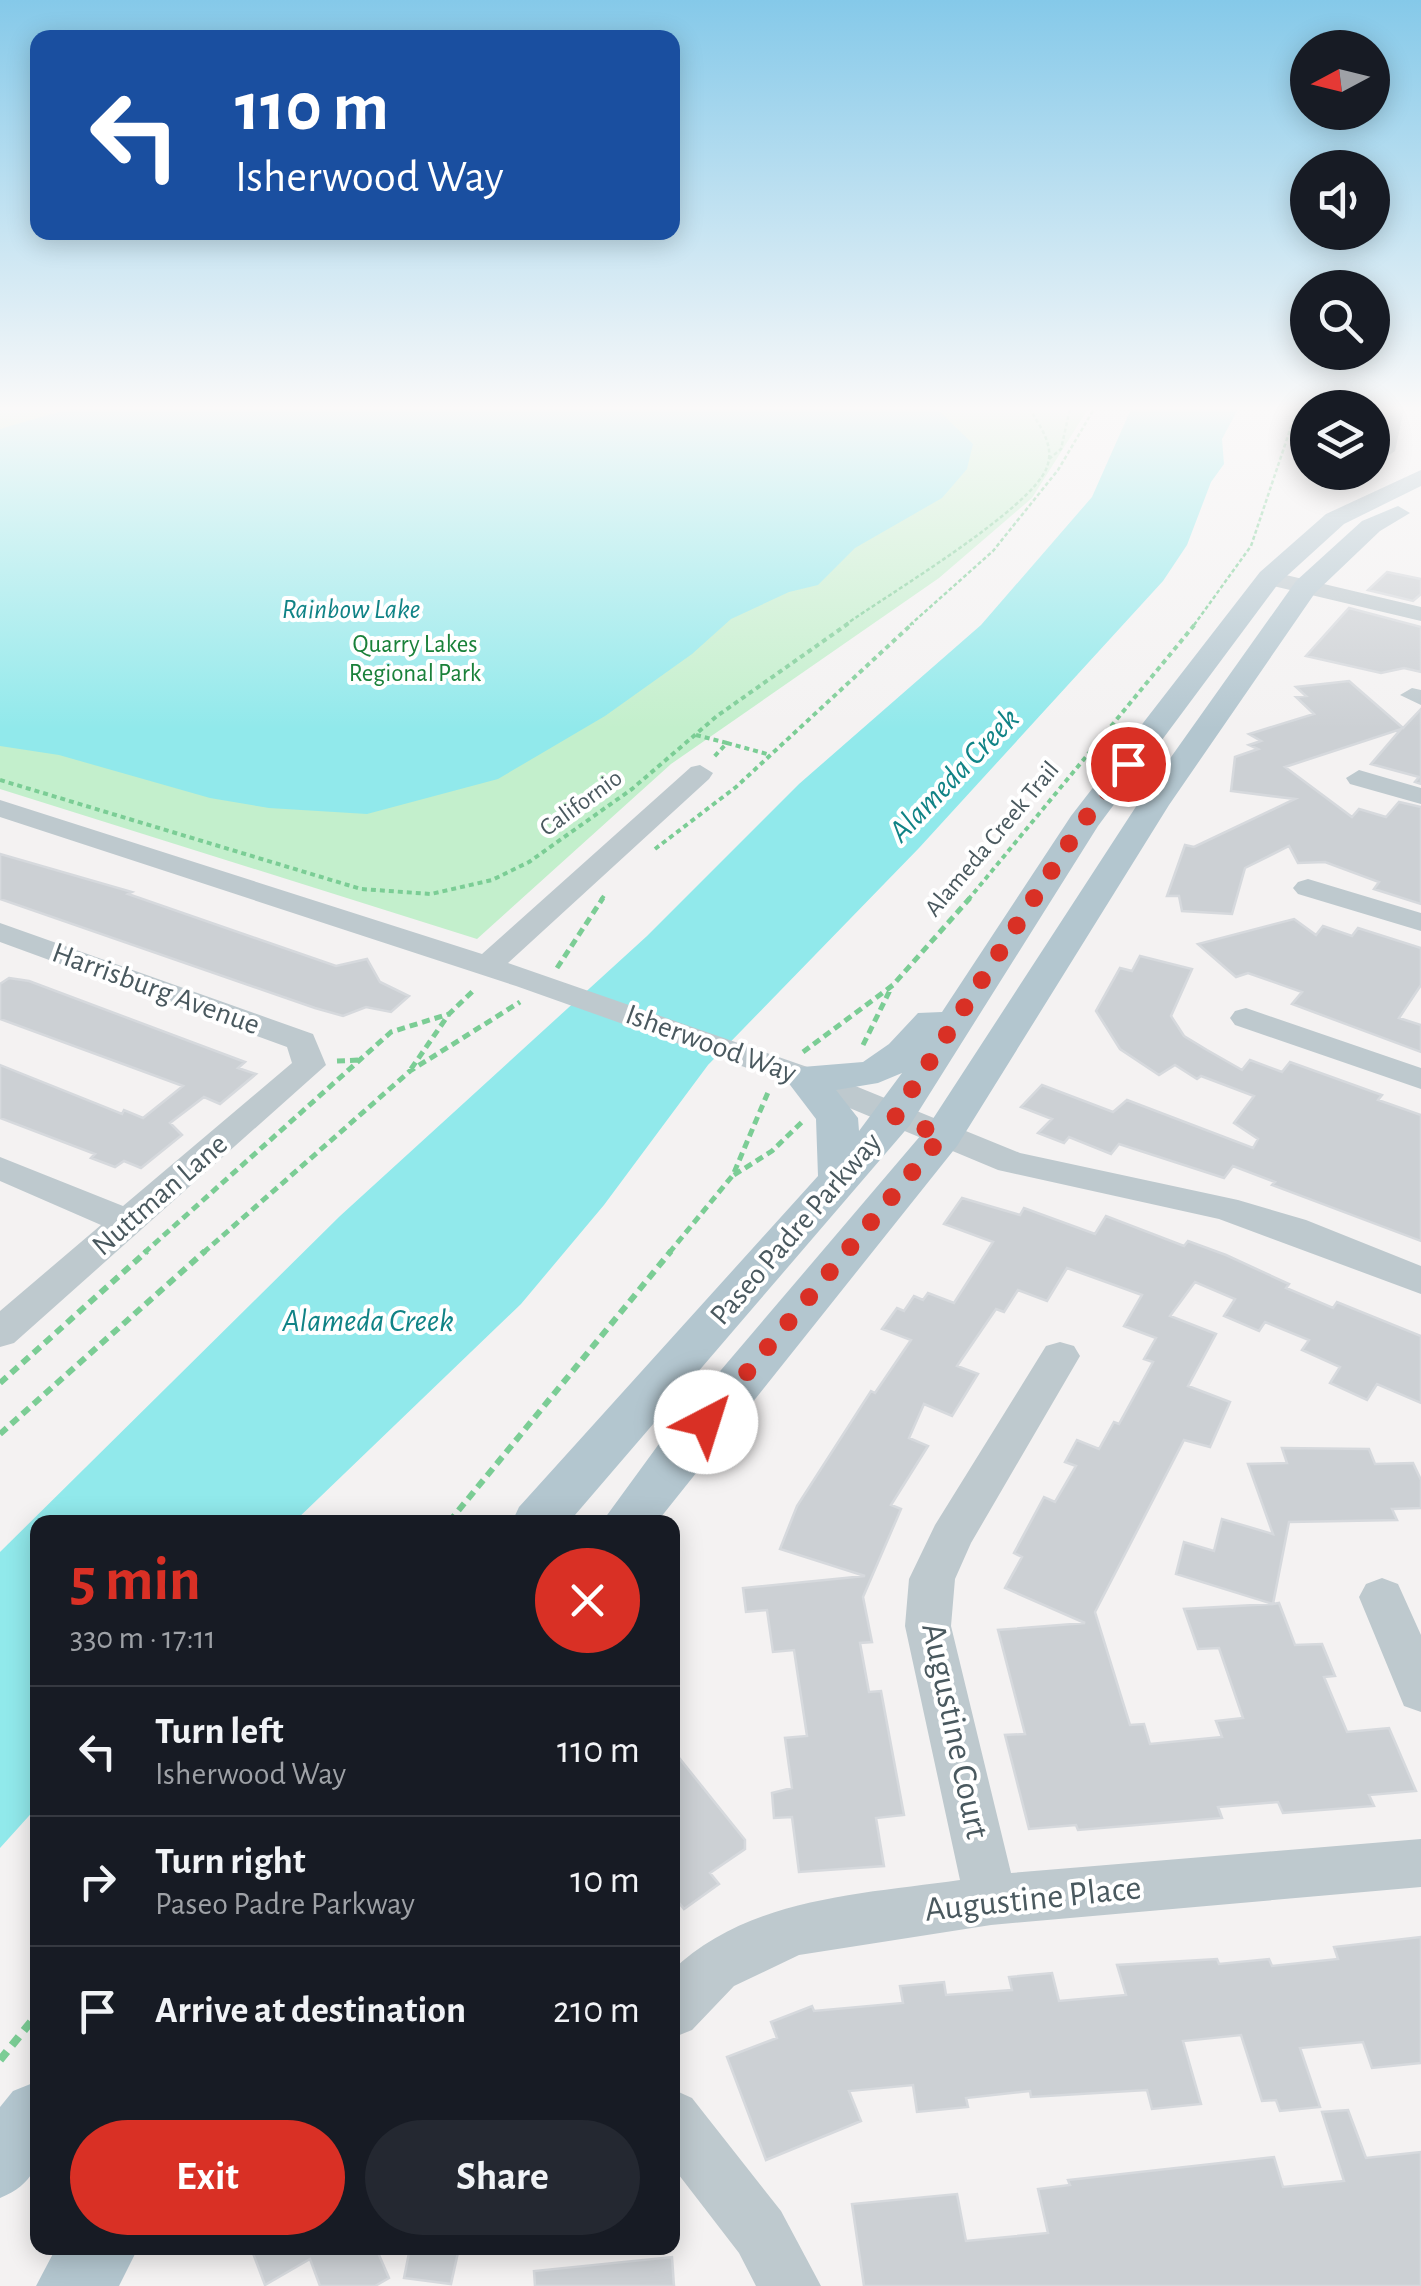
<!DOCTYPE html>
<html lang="en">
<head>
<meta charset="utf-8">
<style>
  :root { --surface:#171b24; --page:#242831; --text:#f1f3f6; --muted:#9ea1a6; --line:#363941; --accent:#d93025 }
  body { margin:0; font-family:"Alegreya Sans",sans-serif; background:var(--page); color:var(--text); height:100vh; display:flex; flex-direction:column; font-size:38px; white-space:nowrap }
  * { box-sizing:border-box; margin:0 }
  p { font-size:32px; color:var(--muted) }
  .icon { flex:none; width:55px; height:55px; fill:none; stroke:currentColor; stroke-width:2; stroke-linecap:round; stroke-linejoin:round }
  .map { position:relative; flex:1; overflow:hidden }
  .sheet { position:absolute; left:30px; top:1515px; width:650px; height:740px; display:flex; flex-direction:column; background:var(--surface); border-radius:20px; box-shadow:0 5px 25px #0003 }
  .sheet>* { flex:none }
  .hud { position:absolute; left:30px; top:30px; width:650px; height:210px; border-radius:20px; box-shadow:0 5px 25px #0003; background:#1a4fa0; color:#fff; overflow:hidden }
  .needle { width:65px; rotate:263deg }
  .fabs { position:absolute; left:1290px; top:30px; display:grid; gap:20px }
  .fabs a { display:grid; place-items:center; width:100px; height:100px; border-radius:50%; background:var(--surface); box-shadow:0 5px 25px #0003; font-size:50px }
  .pin { position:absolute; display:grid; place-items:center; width:85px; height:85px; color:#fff; margin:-42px; border:5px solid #fff; border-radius:50%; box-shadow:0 2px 10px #0007 }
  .me { position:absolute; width:110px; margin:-55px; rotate:40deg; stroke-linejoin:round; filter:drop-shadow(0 0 8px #0008) }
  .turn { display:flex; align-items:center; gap:35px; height:210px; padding:0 40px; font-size:45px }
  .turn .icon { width:130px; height:130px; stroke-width:2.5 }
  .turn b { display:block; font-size:70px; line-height:85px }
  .round { display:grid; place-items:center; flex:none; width:105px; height:105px; border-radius:52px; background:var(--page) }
  .summary { display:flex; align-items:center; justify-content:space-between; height:170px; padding:0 40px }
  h1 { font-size:60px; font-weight:700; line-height:75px; color:var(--accent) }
  .cta { display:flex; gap:20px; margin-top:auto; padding:20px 40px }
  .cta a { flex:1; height:115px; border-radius:60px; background:var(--accent); color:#fff; font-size:40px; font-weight:700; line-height:115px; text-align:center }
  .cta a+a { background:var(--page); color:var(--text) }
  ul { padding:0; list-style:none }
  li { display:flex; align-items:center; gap:30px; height:130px; padding:0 40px; border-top:2px solid var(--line) }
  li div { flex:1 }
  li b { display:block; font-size:38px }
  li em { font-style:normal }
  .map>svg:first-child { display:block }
</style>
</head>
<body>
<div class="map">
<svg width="1421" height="2286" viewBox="0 0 1421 2286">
  <rect width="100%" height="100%" fill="#f4f2f2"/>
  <path fill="#c3efcc" d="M0,409h1088l-56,89 -93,80 -268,186 -194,175 -477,-150z"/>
  <path fill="#91e9eb" d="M69,409h868l36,35 -6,25 -25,29 -87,50 -37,37 -29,7 -58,27 -39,35 -87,62 -107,63 -131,35 -98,-6 -59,-10 -151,-43 -59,-9v-317z
    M1131,409h107l-16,30 2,25 -13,18 -24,63 -24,36 -244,267 -211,217 -104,140 -83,99 -227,218h-256l-1,285 -37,41v-296l340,-336 307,-280 152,-152 182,-159 111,-128z"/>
  <path fill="#ccd0d4" stroke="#d6d9dd" stroke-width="2.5" d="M1387,572l34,7v15l-8,7 -45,-11z
    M1349,608l72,19v45l-17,-4 -23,5 -75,-17z
    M1349,681l54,47 18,-19v75l-6,-2 4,-5 -48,-13 30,-35 -116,38 67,50 7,-8 27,8 13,-15 22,5v97l-47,-15 5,-7 -54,-20 -27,1 -9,-17 -44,22 -13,46 -50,-3 -3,-15h-12l18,-51 9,2 101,-48 -64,-8 4,-34 23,-8 -9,-4 12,-4 -12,-7 65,-20 -18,-17 10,-1 -10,-9z
    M0,854l132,38 -4,2 208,72 31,-7 13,23 29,14 -18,16 -25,-5 -23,9 -28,-8 -315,-109z
    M1294,919l22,16 7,-9 29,10 6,-8 63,20v37l-22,33 22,7v27l-129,-48 10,-12 -54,-19 -12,4 -38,-33z
    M1140,956l52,13 -21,47 13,20 23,14 35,20 8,-10 32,12 8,-10 92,33 -4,5 43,15v126l-149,-56 3,-3 -42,-16 -9,12 -105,-34 -8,10 -42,-17 -5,6 -26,-10 14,-14 -31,-12 21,-22 71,27 14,-12 126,48 5,-9 -24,-16 20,-27 -53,-20 -4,3 -22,-14 -16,10 -39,-26 -24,-38 24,-43 12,3z
    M9,978l20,3 216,81 -7,6 18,6 -36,30 -16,-7 -34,26 12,12 -41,33 -17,-7 -9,6 -24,-9 4,-4 -95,-36v-53l122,49 2,-4 19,8 40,-32 -183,-67v-35z
    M962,1198l58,17 4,-7 71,26 11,-18 78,30 4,-5 38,14 63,29 -3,4 47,20 4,-6 84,34v67l-44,-19 -10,16 -37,-17 10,-16 -38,-17 7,-10 -44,-18 -6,9 -35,-15 11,-17 -40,-17 -25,34 46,18 -28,52 42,16 -20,45 -26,-7 -89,172 35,113 14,-1 6,20 72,-7 -6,-16 27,-3 -24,-70 -21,1 -14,-40 89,-5 -97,-30 8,-32 30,9 8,-32 51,15 -25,-70 39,-1 -5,-15 87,1 6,15 38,-1 8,17v28l-29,1 5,11 -108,2 -16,82 6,-1 16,42 27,-1 13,32 -11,1 23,55 42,-4 27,63 -47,4 5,11 -91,7 -5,-11 -60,5 4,11 -144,12 -2,-5 -47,4 -24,-94 20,-1 -27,-104 87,-7 -80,-35 17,-31 -8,-4 30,-56 11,5 21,-36 -11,-4 12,-22 22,9 15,-27 5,2 34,-62 -9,-3 12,-21 -32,-12 18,-31 -75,-27 -20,33 -29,-11 -14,22 -8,-3 -39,57 21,8 -26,42 -28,-12 -15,34 19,8 -37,59 10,4 -38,88 9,45 -12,1 9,49 12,-1 23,124 -28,3 8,48 -85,6 -7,-55 -18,1 -2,-25 20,-5 -7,-50 22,-2 -13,-86 -21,2 -6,-42 -21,2 -3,-24 122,-12 -85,-27 17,-43 74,-115 4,2 36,-53 -29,-11 15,-21 7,3 10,-15 9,4 5,-7 26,10 39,-61 -49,-18z
    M672,1749l73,91v9l-35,24 9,11 -35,25 -12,-15z
    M1421,1937v126l-49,5 -9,-26 -63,6 20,59 -40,4 -4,-11 -14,1 -21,-66 -58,6 18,63 -49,5 -5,-19 -116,7 -1,-6 -64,7 2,9 -51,5 -4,-27 -64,6 12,30 -95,39 -39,-103 50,-19 -6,-16 41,-16 2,5 89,-8 -3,-17 44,-4 2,13 66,-5 -3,-13 43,-4 7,28 67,-6 -9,-30 100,-6 2,5 50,-5 3,7 66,-7 -4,-12z
    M1348,2110l18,48 55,-6v134h-557l-12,-82 105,-10 9,47 82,-8 -10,-44 32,-4 -2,-5 206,-23 9,30 61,-6 -22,-69z
    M251,2248h125l13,30 -14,8h-55l-10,-27 -45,26z
    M410,2248h49l-8,36 -47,-6z
    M672,2257l2,29h-139l-1,-15z"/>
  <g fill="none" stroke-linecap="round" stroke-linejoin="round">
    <path stroke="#7bcd95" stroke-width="2.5" stroke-dasharray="4 2.5" stroke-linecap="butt" d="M1049,459l12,-10 9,-40
      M845,625c42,-30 187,-116 202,-158 8,-22 -7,-40 -17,-58
      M910,625l83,-74 65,-81 36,-61
      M1194,625l57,-79 46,-137"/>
    <path stroke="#7bcd95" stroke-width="4" stroke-dasharray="5 4" stroke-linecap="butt" d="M696,735l31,8 -15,16
      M727,743l40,11
      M0,780l361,109 70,5 61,-14 37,-18 103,-73 85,-73 132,-93
      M655,849l81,-62 177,-164
      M601,900l5,-7
      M968,900l228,-277"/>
    <path stroke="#7bcd95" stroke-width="5" stroke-dasharray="8 5" stroke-linecap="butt" d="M557,968l46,-70
      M863,1045l28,-57
      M803,1052l90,-67 77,-87
      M337,1061l23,-1
      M411,1069l38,-55 25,-24
      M734,1175l38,-24 32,-31
      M144,1253l247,-221 58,-18
      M203,1253l207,-182 110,-69
      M669,1253l64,-78 36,-85"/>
    <path stroke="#7bcd95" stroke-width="6" stroke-dasharray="9 6" stroke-linecap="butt" d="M0,1383l147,-132
      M0,1434l205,-183
      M449,1522l222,-271"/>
    <path stroke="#7bcd95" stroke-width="8" stroke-dasharray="11 8" stroke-linecap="butt" d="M0,2060l38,-47"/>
    <path fill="#bec9ce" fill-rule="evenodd" d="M1386,409h18l-9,42 -9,6 -9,-6z
      M1269,571l152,36v14l-160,-38v-10z
      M1412,688l9,2v15l-21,-10z
      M700,765l13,8 -4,6 -201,184 308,107 204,83 218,47 68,20 115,46v28l-202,-75 -221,-49 -206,-86 -276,-98 -516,-169v-17l482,154 209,-187z
      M1359,770l62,18v16l-71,-20 -4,-6z
      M1308,879l113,34v18l-123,-37 -5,-6 5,-6z
      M0,923l313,111 13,31 -312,278 -14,4v-36l101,-86 -101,-44v-24l123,49 169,-143 -5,-16 -287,-105z
      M1246,1008l175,60v21l-186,-64 -5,-7 5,-7z
      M1060,1342l14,4 6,10 -109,187 -16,36 -4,47 60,247 410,-34v48l-430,38 -192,30 -65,31 -42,44 -20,8v-67c74,-73 190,-77 288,-91l-55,-254 4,-47 26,-54 111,-179z
      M1382,1578l16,6 23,51v77l-17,-6 -45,-109 7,-13z
      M672,2089l20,9 89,113 40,75h-65l-17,-33 -67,-87z"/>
    <path fill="#b3c6cf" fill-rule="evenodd" d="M1421,470v16l-77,38 -66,60 -180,242 -188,299 -341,397h-57l7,-15 299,-331 -2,-57 -32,-42 6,-9 73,-6 26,-18 29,-31 24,-1 129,-196 189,-244 66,-58zM902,1073l-43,58 -1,-13 -22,-28 42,-7z
      M1398,506l12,7 -30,18 -65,62 -146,212 -212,341 -300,376h-55l62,-85 263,-309 210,-323 159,-224 66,-60z
      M38,2081c0,53 17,94 -38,117v-91l13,-16z
      M56,2248h82l-19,38h-83z"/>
  </g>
  <linearGradient id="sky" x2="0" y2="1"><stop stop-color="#85c9e9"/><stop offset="0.56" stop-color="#faf9f9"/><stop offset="1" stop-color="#faf9f9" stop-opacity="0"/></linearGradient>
  <rect width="1421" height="729" fill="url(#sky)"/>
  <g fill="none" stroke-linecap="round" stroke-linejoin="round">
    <path stroke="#d93025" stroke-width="18" stroke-dasharray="0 32.4" d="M706,1422l236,-286 -47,-20 187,-293 46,-59"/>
  </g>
  <g text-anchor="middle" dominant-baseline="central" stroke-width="8" stroke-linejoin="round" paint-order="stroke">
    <g font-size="25" fill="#1a813a" stroke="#fff">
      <text x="415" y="644">Quarry Lakes<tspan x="415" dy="29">Regional Park</tspan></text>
    </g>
    <g font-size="25" fill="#4a595f" stroke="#fff">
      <text transform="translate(581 803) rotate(-36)">Californio</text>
      <text transform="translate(992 839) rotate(-50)">Alameda Creek Trail</text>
    </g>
    <g font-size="28" font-style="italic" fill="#108386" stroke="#fff">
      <text x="351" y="610">Rainbow Lake</text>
    </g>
    <g font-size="30" fill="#4a595f" stroke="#fff">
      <text transform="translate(156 989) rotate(20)">Harrisburg Avenue</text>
      <text transform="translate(711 1044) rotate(20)">Isherwood Way</text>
      <text transform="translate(160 1195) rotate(-41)">Nuttman Lane</text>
      <text transform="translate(796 1229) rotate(-49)">Paseo Padre Parkway</text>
    </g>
    <g font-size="32" font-style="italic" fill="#108386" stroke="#fff">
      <text transform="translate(954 775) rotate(-46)">Alameda Creek</text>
      <text x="368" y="1321">Alameda Creek</text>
    </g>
    <g font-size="35" fill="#4a595f" stroke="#fff">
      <text transform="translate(955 1731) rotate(78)">Augustine Court</text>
      <text transform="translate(1033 1899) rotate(-6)">Augustine Place</text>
    </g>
  </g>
</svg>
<div class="fabs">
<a><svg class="needle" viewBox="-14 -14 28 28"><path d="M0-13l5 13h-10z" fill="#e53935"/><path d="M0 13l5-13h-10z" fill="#9ea1a6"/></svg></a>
<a><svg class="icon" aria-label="sound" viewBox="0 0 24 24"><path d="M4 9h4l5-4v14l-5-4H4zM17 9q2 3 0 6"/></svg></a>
<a><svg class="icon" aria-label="search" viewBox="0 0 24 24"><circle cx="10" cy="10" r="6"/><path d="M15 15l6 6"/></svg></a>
<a><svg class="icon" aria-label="layers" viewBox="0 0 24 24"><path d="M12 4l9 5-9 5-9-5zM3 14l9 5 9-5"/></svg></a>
</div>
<div class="pin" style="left:1128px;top:764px;background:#d93025"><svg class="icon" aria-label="arrive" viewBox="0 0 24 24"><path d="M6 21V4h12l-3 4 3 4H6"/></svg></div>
<svg class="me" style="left:706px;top:1422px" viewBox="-20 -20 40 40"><circle r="19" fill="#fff"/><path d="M0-13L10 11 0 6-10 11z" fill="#d93025"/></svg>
<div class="hud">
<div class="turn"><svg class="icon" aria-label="left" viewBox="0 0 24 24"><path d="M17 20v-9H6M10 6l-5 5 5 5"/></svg><div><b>110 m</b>Isherwood Way</div></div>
</div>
<section class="sheet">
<div class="summary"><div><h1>5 min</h1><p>330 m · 17:11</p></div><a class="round" style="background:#d93025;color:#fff"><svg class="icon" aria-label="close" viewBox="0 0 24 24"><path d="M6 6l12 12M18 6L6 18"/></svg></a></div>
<ul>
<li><svg class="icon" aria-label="left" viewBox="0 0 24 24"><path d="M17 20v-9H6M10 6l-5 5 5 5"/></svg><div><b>Turn left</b><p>Isherwood Way</p></div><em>110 m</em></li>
<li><svg class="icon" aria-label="right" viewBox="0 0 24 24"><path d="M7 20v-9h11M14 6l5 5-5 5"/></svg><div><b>Turn right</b><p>Paseo Padre Parkway</p></div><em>10 m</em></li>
<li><svg class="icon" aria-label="arrive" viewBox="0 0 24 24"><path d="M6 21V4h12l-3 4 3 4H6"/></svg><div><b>Arrive at destination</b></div><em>210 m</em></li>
</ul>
<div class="cta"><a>Exit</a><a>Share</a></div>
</section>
</div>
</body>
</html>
